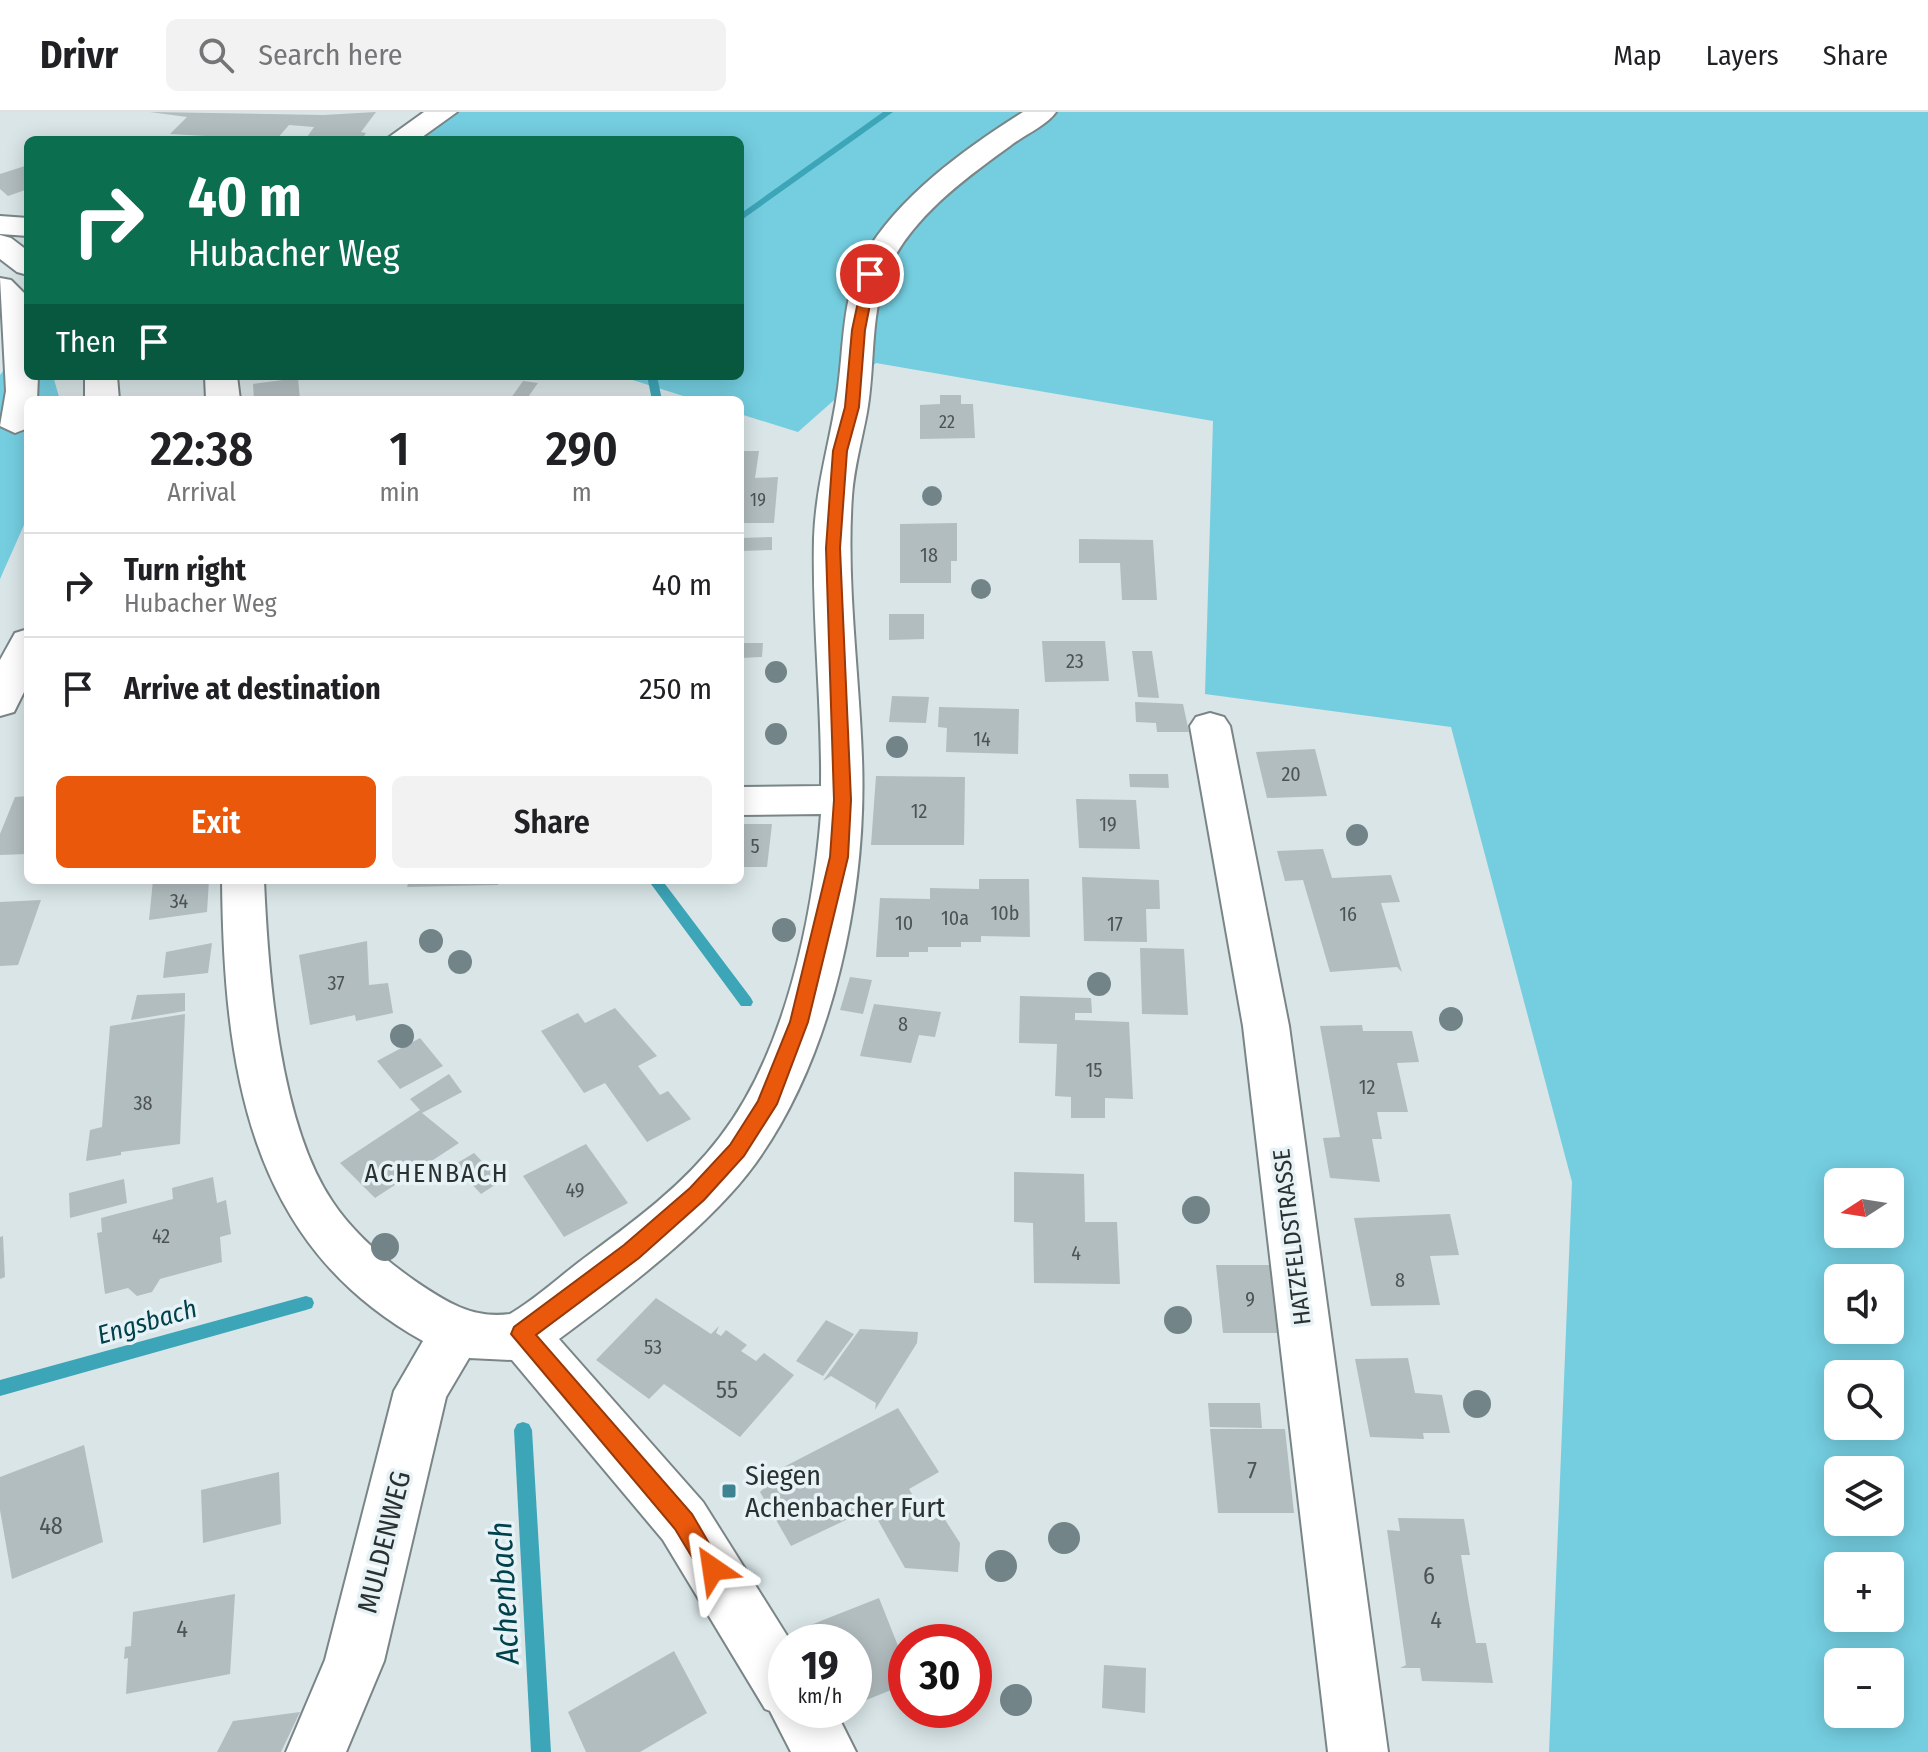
<!DOCTYPE html>
<html lang="en">
<head>
<meta charset="utf-8">
<style>
  :root { --surface:#fff; --page:#f2f2f2; --text:#202124; --muted:#757577; --line:#e0e0e0; --accent:#ea580c }
  body { margin:0; font-family:"Fira Sans Condensed",sans-serif; background:var(--page); color:var(--text); height:100vh; display:flex; flex-direction:column; font-size:30px; white-space:nowrap }
  * { box-sizing:border-box; margin:0 }
  p { font-size:26px; color:var(--muted) }
  .icon { flex:none; width:44px; height:44px; fill:none; stroke:currentColor; stroke-width:2; stroke-linecap:round; stroke-linejoin:round }
  .map { position:relative; flex:1; overflow:hidden }
  .drawer { position:absolute; left:24px; top:284px; width:720px; height:488px; display:flex; flex-direction:column; background:var(--surface); border-radius:12px; box-shadow:0 4px 20px #0003 }
  .drawer>* { flex:none }
  .hud { position:absolute; left:24px; top:24px; width:720px; height:244px; border-radius:12px; box-shadow:0 4px 20px #0003; background:#0b6e4f; color:#fff; overflow:hidden }
  .needle { width:52px; rotate:258deg }
  .tools { position:absolute; left:1824px; top:1056px; display:grid; gap:16px }
  .tools a { display:grid; place-items:center; width:80px; height:80px; border-radius:12px; background:var(--surface); box-shadow:0 4px 20px #0003; font-size:40px }
  .speed { position:absolute; left:768px; top:1512px; display:flex; gap:16px; font-size:40px; font-weight:700; text-align:center }
  .speed>* { display:grid; place-content:center; width:104px; height:104px; border-radius:50%; background:var(--surface); box-shadow:0 4px 20px #0003; line-height:1 }
  .speed small { font-size:20px; font-weight:400 }
  .speed .limit { border:12px solid #d22; background:#fff; color:#111 }
  .pin { position:absolute; display:grid; place-items:center; width:68px; height:68px; color:#fff; margin:-34px; border:4px solid #fff; border-radius:50%; box-shadow:0 2px 8px #0007 }
  .me { position:absolute; width:88px; margin:-44px; rotate:328deg; stroke-linejoin:round; filter:drop-shadow(0 0 6px #0008) }
  .turn { display:flex; align-items:center; gap:28px; height:168px; padding:0 32px; font-size:36px }
  .turn .icon { width:104px; height:104px; stroke-width:2.5 }
  .turn b { display:block; font-size:56px; line-height:68px }
  .then { display:flex; align-items:center; height:76px; padding:0 32px; background:#0003; gap:16px; font-size:30px }
  .eta { display:flex; justify-content:space-evenly; align-items:center; height:136px; text-align:center }
  .eta b { font-size:48px; font-weight:600; line-height:56px }
  .cta { display:flex; gap:16px; margin-top:auto; padding:16px 32px }
  .cta a { flex:1; height:92px; border-radius:12px; background:var(--accent); color:#fff; font-size:32px; font-weight:600; line-height:92px; text-align:center }
  .cta a+a { background:var(--page); color:var(--text) }
  ul { padding:0; list-style:none }
  li { display:flex; align-items:center; gap:24px; height:104px; padding:0 32px; border-top:2px solid var(--line) }
  li div { flex:1 }
  li b { display:block; font-size:30px }
  li em { font-style:normal }
  header { display:flex; align-items:center; gap:48px; box-sizing:border-box; height:112px; padding:0 40px; background:var(--surface); border-bottom:2px solid var(--line) }
  header strong { font-size:38px }
  nav { display:flex; gap:44px; margin-inline-start:auto; font-size:28px }
  .search { width:560px; height:72px; background:var(--page); display:flex; align-items:center; gap:20px; box-sizing:border-box; padding:0 28px; border-radius:12px; color:var(--muted); font-size:30px }
  .map>svg:first-child { display:block }
</style>
</head>
<body>
<header>
<strong>Drivr</strong>
<div class="search"><svg class="icon" aria-label="search" viewBox="0 0 24 24"><circle cx="10" cy="10" r="6"/><path d="M15 15l6 6"/></svg>Search here</div>
<nav><a>Map</a><a>Layers</a><a>Share</a></nav>
</header>
<div class="map">
<svg width="1928" height="1640" viewBox="0 0 1928 1640">
  <rect width="100%" height="100%" fill="#d9e5e7"/>
  <path fill="#74cee0" fill-rule="evenodd" d="M453,0h1475v1640h-379l23,-570 -121,-455 -246,-33 8,-273 -337,-58 -78,69 -58,-18v-14h-44l-76,-24h120v-236h-328zM1838,1070h52v52h-52zM1838,1166h52v52h-52zM1838,1262h52v52h-52zM1838,1358h52v52h-52zM1838,1454h52v52h-52zM1838,1550h52v52h-52z
    M28,226v38h25l7,24h-32v116l-28,63v-204z"/>
  <g fill="none" stroke-linecap="round" stroke-linejoin="round">
    <path fill="#3da5b8" fill-rule="evenodd" d="M883,0h10l-153,109v-7z
      M647,264h10l5,24h-10z
      M648,768h14l89,118 2,4 -2,4h-10z
      M306,1184l6,2 2,5 -2,5 -6,2 -306,86v-16z
      M523,1310l6,2 3,6 19,322h-20l-17,-322 3,-6z"/>
  </g>
  <path fill="#b2bdc0" d="M150,0l174,3 52,-3 -15,20 5,1 -4,6 -7,1h-50l9,-13 -25,-2 -13,15 -106,-6 17,-17z
    M28,53v24l-20,7 -8,-7v-15z
    M298,266l2,22h-46l-1,-16z
    M523,269l15,2 -12,17 -15,-2z
    M940,283h21v9h12l2,34 -55,1v-34l20,-1z
    M740,339h19l-4,27 23,-1 -4,46h-34z
    M957,411v38h-6v22h-51v-59z
    M772,425v13l-32,1v-13z
    M1079,427l74,1 4,60h-35l-2,-37h-41z
    M889,502h35v25l-35,1z
    M1042,529h63l4,40 -64,1z
    M740,531h23l-1,14 -22,1z
    M1132,539h20l7,47 -21,-1z
    M892,584l37,1 -3,26 -37,-1z
    M1135,590l48,2 6,28h-32l-1,-9 -20,-1z
    M939,595l80,2 -1,45 -72,-2 1,-24 -9,-1z
    M1315,637l12,47 -60,2 -11,-46z
    M1129,662h39l1,14 -39,-1z
    M876,664l89,1 -1,68h-93z
    M28,684v58l-28,1v-21l15,-37z
    M1076,687l60,1 4,49 -61,-1z
    M740,712h32l-5,43h-27z
    M1323,737l9,29 59,-3 9,27 -19,1 21,69 -5,-5 -67,5 -27,-92 -18,1 -8,-30z
    M1082,765l77,3 1,29h-14l1,33 -63,-1z
    M979,767h50l1,58 -49,-1v6h-20v5h-33v5h-19v5h-33l4,-59 50,1v-11l49,1z
    M153,768h56l-2,32 -58,8z
    M409,768h90l-1,5 -91,2z
    M41,788l-23,65 -18,1v-64z
    M367,829l2,44 19,-2 5,30 -37,8 -1,-6 -45,10 -11,-70z
    M212,831l-4,30 -45,5 3,-26z
    M1140,836l44,1 4,66 -46,-1z
    M850,865l22,3 -9,34 -23,-4z
    M185,881v18l-54,9 6,-25z
    M1020,884l71,2 1,15h-17v7l54,2 4,77 -28,-1v20h-34v-21l-16,-1 2,-52 -38,-1z
    M874,892l67,8 -6,25 -16,-2 -8,28 -51,-7z
    M615,896l42,48 -19,10 22,29 8,-4 23,28 -44,23 -42,-59 -21,10 -43,-62 37,-18 7,10z
    M185,902l-5,130 -59,8v3l-35,6 4,-31 12,-3 8,-101z
    M1362,913l1,6h49l7,31 -22,1 11,49h-31l5,27h-10l8,43 -50,-4 -7,-40 17,-1 -20,-111z
    M420,926l23,28 -43,23 -23,-28z
    M449,962l13,18 -40,21 37,30 -84,55 -35,-35 80,-53 -10,-11z
    M586,1032l42,59 -64,34 -41,-61z
    M474,1041l27,28 -20,13 -27,-29z
    M1014,1060l70,2 1,48h32l3,62 -86,-1 -1,-60 -19,-1z
    M213,1065l4,26 9,-3 5,34 -11,3 2,25 -62,17 -8,13 -15,4 -9,-8 -23,6 -8,-61 5,-1 -1,-14 72,-19 -1,-11z
    M124,1067l3,24 -57,15 -1,-25z
    M1450,1102l9,41 -29,1 10,49 -69,1 -17,-88z
    M3,1124l2,41 -5,2v-42z
    M1216,1153h59l9,68h-61z
    M656,1186l55,36 8,-8 -3,7 5,3 5,-6 21,15 -6,6 15,10 8,-8 30,22 -54,62 -76,-53 -15,15 -53,-39z
    M826,1208l28,14 -31,42 -27,-15z
    M860,1217l58,3 -1,11 -42,67 1,-7 -45,-27 -8,5z
    M1408,1246l7,35 27,2 8,38h-27l1,6 -54,-2 -15,-78z
    M1208,1291h52l2,25 -52,-1z
    M898,1296l41,64 -30,17 20,33 13,-7 18,28 -2,29 -53,-4 -34,-60 -80,38 -31,-54 18,-17 -2,-4z
    M1210,1317h75l9,84h-76z
    M84,1333l19,97 -91,37 -12,-69v-33z
    M279,1360l2,52 -78,19 -2,-53z
    M1398,1406l66,1 6,36h-9l7,43 8,45h10l7,40 -71,-2 -2,-13h-20l6,-3 -19,-135 13,1z
    M235,1482l-5,80 -104,20 2,-36 -4,1 1,-12 6,-1 2,-34z
    M879,1486l27,68v18l-52,21v-63h-40l-6,-16z
    M674,1539l33,62 -67,39h-54l-18,-40z
    M1104,1553l42,3 -1,45 -43,-5z
    M300,1600l-19,40h-64l16,-31z"/>
  <g fill="none" stroke-linecap="round" stroke-linejoin="round">
    <defs>
      <path id="minor" d="M424,0h33l-39,28h-33z
        M1023,0h33c-10,14 -32,23 -46,34 -46,33 -106,77 -125,132 -15,42 -10,90 -18,134 -5,28 -13,55 -15,84 -6,87 7,175 10,262 5,133 -28,297 -107,406 -45,62 -134,129 -196,175l144,163 88,140h-5v68h49l21,42h-65l-21,-41 -5,-2 -102,-169 -151,-180 -43,-2 -23,39 -62,264 -38,91h-60l39,-92 69,-269 29,-50c-177,-98 -199,-277 -201,-461h42c4,93 15,242 68,321 21,32 52,58 83,80 31,21 57,38 95,33 27,-16 49,-37 73,-55 49,-36 100,-73 137,-122 65,-84 93,-219 101,-323l-81,1v-28l81,-1c1,-83 -9,-166 -7,-248 2,-55 17,-98 24,-150 6,-43 4,-90 25,-130 34,-61 103,-110 160,-146z
        M0,104l28,2v18l-28,-2z
        M0,166l11,2 17,17v79h10l-1,24h-9v28l-13,5 -15,-7 6,-35z
        M205,264h32l3,24h-34z
        M1210,601l14,4 6,9 59,300 99,726h-60l-85,-726 -53,-300 6,-9z"/>
      <path id="major" d="M0,123l11,3 17,13v24l-11,-3 -17,-13z
        M85,264h32l2,24h-34z
        M28,517v55l-14,28 -14,4v-56l15,-27z"/>
    </defs>
    <use href="#minor" stroke="#7a8587" stroke-width="4"/>
    <use href="#major" stroke="#7a8587" stroke-width="4"/>
    <use href="#minor" fill="#fff" fill-rule="evenodd"/>
    <use href="#major" fill="#fff" fill-rule="evenodd"/>
  </g>
  <g fill="#728488">
    <circle cx="932" cy="384" r="10"/>
    <circle cx="981" cy="477" r="10"/>
    <circle cx="776" cy="560" r="11"/>
    <circle cx="776" cy="622" r="11"/>
    <circle cx="897" cy="635" r="11"/>
    <circle cx="1357" cy="723" r="11"/>
    <circle cx="784" cy="818" r="12"/>
    <circle cx="431" cy="829" r="12"/>
    <circle cx="460" cy="850" r="12"/>
    <circle cx="1099" cy="872" r="12"/>
    <circle cx="1451" cy="907" r="12"/>
    <circle cx="402" cy="924" r="12"/>
    <circle cx="1196" cy="1098" r="14"/>
    <circle cx="385" cy="1135" r="14"/>
    <circle cx="1178" cy="1208" r="14"/>
    <circle cx="1477" cy="1292" r="14"/>
    <circle cx="1064" cy="1426" r="16"/>
    <circle cx="1001" cy="1454" r="16"/>
    <circle cx="1016" cy="1588" r="16"/>
  </g>
  <path fill="#ea580c" stroke="#983908" stroke-width="2" d="M870,159l6,3 -11,56 -6,77 -12,44 -7,97 11,252 -3,57 -40,165 -31,82 -33,52 -40,44 -65,58 -103,77 156,179 32,55 -3,8 -8,3 -9,-3 -29,-48 -164,-195 3,-7 110,-82 66,-57 40,-43 28,-44 32,-79 40,-165 4,-57 -8,-252 7,-97 12,-44 7,-77 12,-56z"/>
  <rect fill="#3e8391" stroke="#e6f2f5" stroke-width="3" x="721" y="1371" width="16" height="16" rx="4"/>
  <g text-anchor="middle" dominant-baseline="central" stroke-width="7" stroke-linejoin="round" paint-order="stroke">
    <g font-size="18" fill="#4d5355">
      <text x="947" y="310">22</text>
      <text x="758" y="388">19</text>
    </g>
    <g font-size="20" fill="#4d5355">
      <text x="929" y="443">18</text>
      <text x="1075" y="549">23</text>
      <text x="982" y="627">14</text>
      <text x="1291" y="662">20</text>
      <text x="919" y="699">12</text>
      <text x="1108" y="712">19</text>
      <text x="755" y="734">5</text>
      <text x="179" y="789">34</text>
      <text x="1005" y="801">10b</text>
      <text x="1348" y="802">16</text>
      <text x="955" y="806">10a</text>
      <text x="904" y="811">10</text>
      <text x="1115" y="812">17</text>
      <text x="336" y="871">37</text>
      <text x="903" y="912">8</text>
      <text x="1094" y="958">15</text>
      <text x="1367" y="975">12</text>
      <text x="143" y="991">38</text>
      <text x="575" y="1078">49</text>
      <text x="161" y="1124">42</text>
      <text x="1076" y="1141">4</text>
      <text x="1400" y="1168">8</text>
      <text x="1250" y="1187">9</text>
      <text x="653" y="1235">53</text>
    </g>
    <g font-size="24" fill="#2b3031" stroke="#e6f2f5">
      <text transform="translate(1292 1125) rotate(-97)">HATZFELDSTRASSE</text>
    </g>
    <g font-size="24" fill="#4d5355">
      <text x="727" y="1278">55</text>
      <text x="1252" y="1359">7</text>
      <text x="51" y="1414">48</text>
      <text x="1429" y="1464">6</text>
      <text x="1436" y="1508">4</text>
      <text x="182" y="1517">4</text>
    </g>
    <g font-size="26" letter-spacing="2" fill="#2b3031" stroke="#e6f2f5">
      <text x="437" y="1061">ACHENBACH</text>
    </g>
    <g font-size="26" font-style="italic" fill="#00414b" stroke="#e6f2f5">
      <text transform="translate(147 1210) rotate(-16)">Engsbach</text>
    </g>
    <g font-size="28" fill="#2b3031" stroke="#e6f2f5" text-anchor="start">
      <text x="745" y="1363">Siegen<tspan x="745" dy="32">Achenbacher Furt</tspan></text>
    </g>
    <g font-size="28" fill="#2b3031" stroke="#e6f2f5">
      <text transform="translate(384 1430) rotate(-76)">MULDENWEG</text>
    </g>
    <g font-size="32" font-style="italic" fill="#00414b" stroke="#e6f2f5">
      <text transform="translate(504 1481) rotate(-93)">Achenbach</text>
    </g>
  </g>
</svg>
<div class="tools">
<a><svg class="needle" viewBox="-14 -14 28 28"><path d="M0-13l5 13h-10z" fill="#e53935"/><path d="M0 13l5-13h-10z" fill="#757577"/></svg></a>
<a><svg class="icon" aria-label="sound" viewBox="0 0 24 24"><path d="M4 9h4l5-4v14l-5-4H4zM17 9q2 3 0 6"/></svg></a>
<a><svg class="icon" aria-label="search" viewBox="0 0 24 24"><circle cx="10" cy="10" r="6"/><path d="M15 15l6 6"/></svg></a>
<a><svg class="icon" aria-label="layers" viewBox="0 0 24 24"><path d="M12 4l9 5-9 5-9-5zM3 14l9 5 9-5"/></svg></a>
<a>+</a>
<a>−</a>
</div>
<div class="speed"><div>19<small>km/h</small></div><div class="limit">30</div></div>
<div class="pin" style="left:870px;top:162px;background:#d93025"><svg class="icon" aria-label="arrive" viewBox="0 0 24 24"><path d="M6 21V4h12l-3 4 3 4H6"/></svg></div>
<svg class="me" style="left:713px;top:1457px" viewBox="-20 -20 40 40"><path d="M0-17L14 15 0 8-14 15z" fill="#ea580c" stroke="#fff" stroke-width="4"/></svg>
<div class="hud">
<div class="turn"><svg class="icon" aria-label="right" viewBox="0 0 24 24"><path d="M7 20v-9h11M14 6l5 5-5 5"/></svg><div><b>40 m</b>Hubacher Weg</div></div>
<div class="then">Then<svg class="icon" aria-label="arrive" viewBox="0 0 24 24"><path d="M6 21V4h12l-3 4 3 4H6"/></svg></div>
</div>
<section class="drawer">
<div class="eta">
<div><b>22:38</b><p>Arrival</p></div>
<div><b>1</b><p>min</p></div>
<div><b>290</b><p>m</p></div>
</div>
<ul>
<li><svg class="icon" aria-label="right" viewBox="0 0 24 24"><path d="M7 20v-9h11M14 6l5 5-5 5"/></svg><div><b>Turn right</b><p>Hubacher Weg</p></div><em>40 m</em></li>
<li><svg class="icon" aria-label="arrive" viewBox="0 0 24 24"><path d="M6 21V4h12l-3 4 3 4H6"/></svg><div><b>Arrive at destination</b></div><em>250 m</em></li>
</ul>
<div class="cta"><a>Exit</a><a>Share</a></div>
</section>
</div>
</body>
</html>
